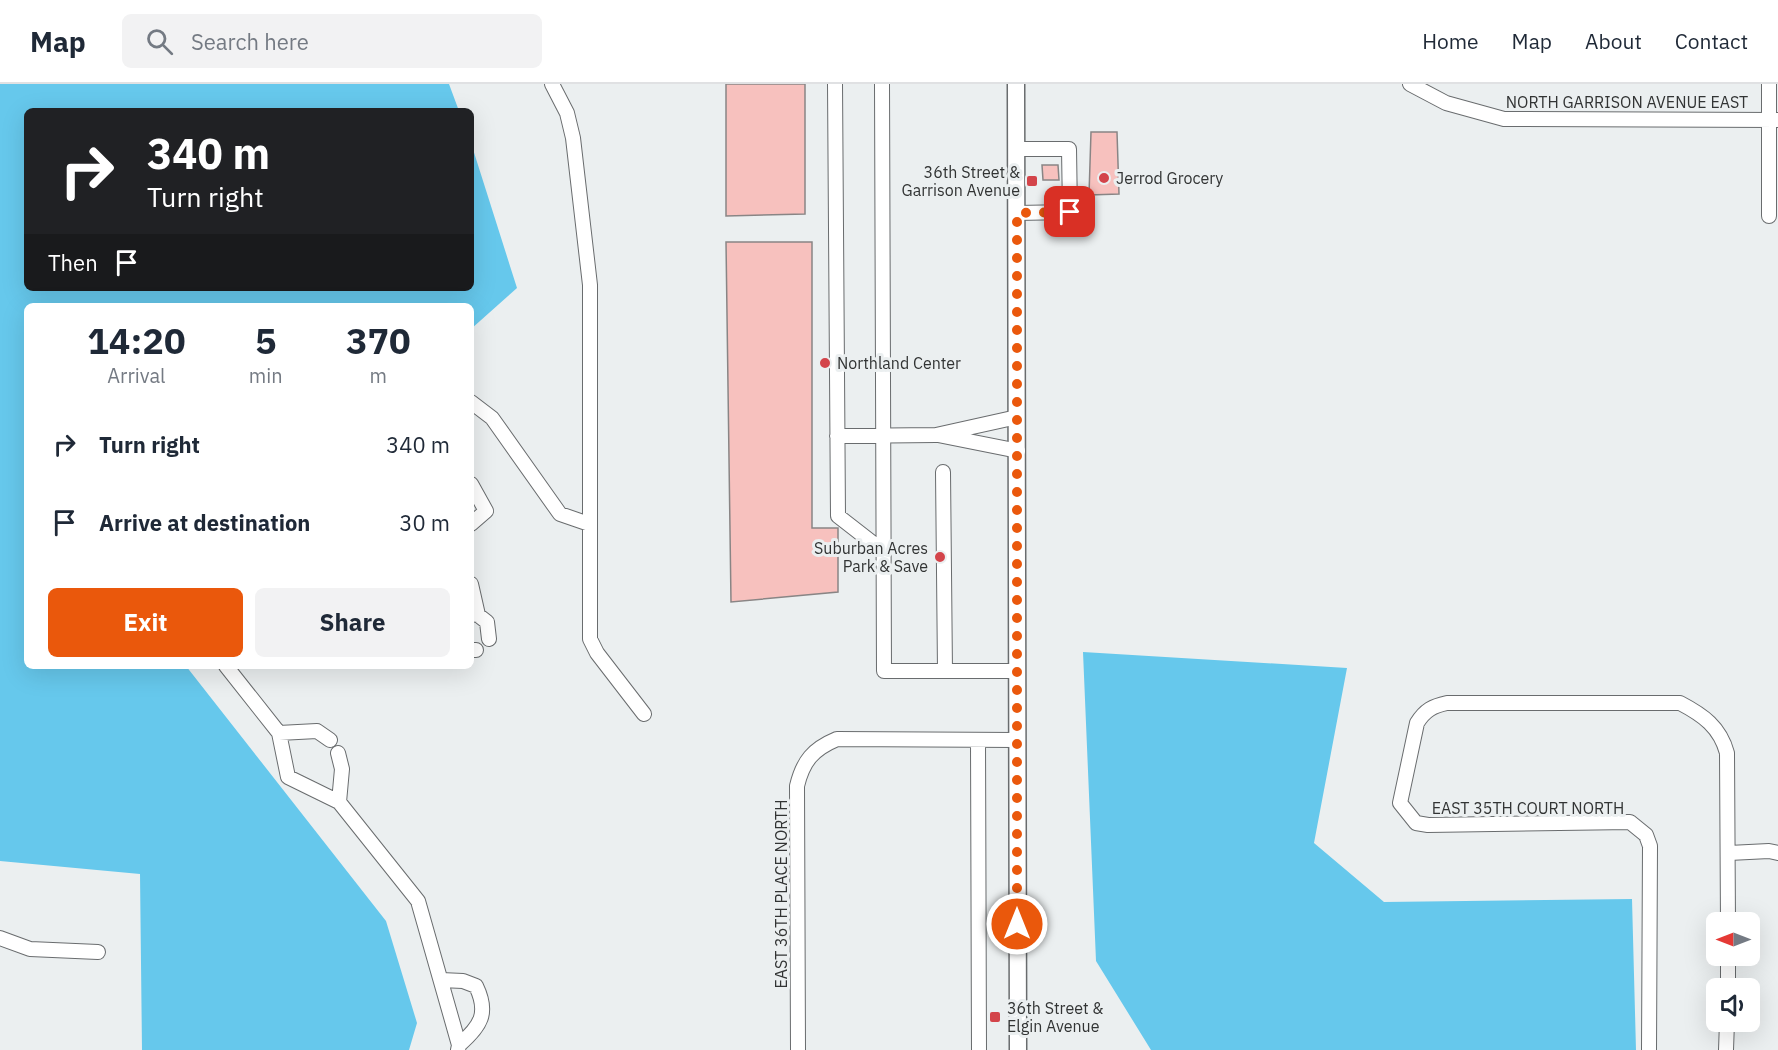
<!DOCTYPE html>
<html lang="en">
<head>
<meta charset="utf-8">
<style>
  :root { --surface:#fff; --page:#f2f2f3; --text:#1f2937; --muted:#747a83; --line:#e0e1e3; --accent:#ea580c }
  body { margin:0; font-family:"IBM Plex Sans",sans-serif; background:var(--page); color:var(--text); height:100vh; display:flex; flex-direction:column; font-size:22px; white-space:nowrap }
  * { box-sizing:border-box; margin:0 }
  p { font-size:20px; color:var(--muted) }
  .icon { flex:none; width:33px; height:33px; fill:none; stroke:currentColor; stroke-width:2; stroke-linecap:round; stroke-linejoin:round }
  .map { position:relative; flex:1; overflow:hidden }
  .details { position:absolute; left:24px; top:219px; width:450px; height:366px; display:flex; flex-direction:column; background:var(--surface); border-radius:9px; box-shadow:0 6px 24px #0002 }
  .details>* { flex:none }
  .top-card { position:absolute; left:24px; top:24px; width:450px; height:183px; border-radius:9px; box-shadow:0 6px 24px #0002; background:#202124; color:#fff; overflow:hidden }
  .needle { width:39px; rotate:270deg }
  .controls { position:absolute; left:1706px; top:828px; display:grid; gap:12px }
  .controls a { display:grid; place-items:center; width:54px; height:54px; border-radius:9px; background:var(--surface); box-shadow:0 6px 24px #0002; font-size:30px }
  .pin { position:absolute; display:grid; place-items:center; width:51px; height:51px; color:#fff; margin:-26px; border-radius:12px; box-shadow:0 3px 9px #0006 }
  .me { position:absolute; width:66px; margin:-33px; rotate:0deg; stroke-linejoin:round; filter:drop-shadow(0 0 4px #0008) }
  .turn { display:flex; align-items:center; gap:21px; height:126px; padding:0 24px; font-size:27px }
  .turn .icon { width:78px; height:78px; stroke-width:2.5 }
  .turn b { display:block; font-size:42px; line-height:51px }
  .then { display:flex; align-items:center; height:57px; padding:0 24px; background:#0003; gap:12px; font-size:22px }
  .eta { display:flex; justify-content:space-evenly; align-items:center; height:102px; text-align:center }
  .eta b { font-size:36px; font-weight:800; line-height:42px }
  .primary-button { display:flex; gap:12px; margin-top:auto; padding:12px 24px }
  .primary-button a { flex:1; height:69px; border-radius:9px; background:var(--accent); color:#fff; font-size:24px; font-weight:800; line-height:69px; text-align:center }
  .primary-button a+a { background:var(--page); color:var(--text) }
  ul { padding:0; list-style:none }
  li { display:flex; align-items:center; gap:18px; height:78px; padding:0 24px }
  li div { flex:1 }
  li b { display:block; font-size:22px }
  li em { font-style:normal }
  header { display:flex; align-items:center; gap:36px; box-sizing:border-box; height:84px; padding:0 30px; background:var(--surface); border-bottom:2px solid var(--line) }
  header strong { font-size:28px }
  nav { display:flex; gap:33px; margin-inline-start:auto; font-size:21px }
  .search { width:420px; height:54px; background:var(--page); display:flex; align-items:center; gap:15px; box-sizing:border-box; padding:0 21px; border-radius:9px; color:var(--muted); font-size:22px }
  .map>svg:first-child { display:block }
</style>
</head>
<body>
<header>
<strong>Map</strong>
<div class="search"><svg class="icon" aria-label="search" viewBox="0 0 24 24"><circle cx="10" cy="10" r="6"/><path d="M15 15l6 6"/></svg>Search here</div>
<nav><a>Home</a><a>Map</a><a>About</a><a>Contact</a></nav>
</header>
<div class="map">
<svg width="1778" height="966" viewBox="0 0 1778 966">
  <rect width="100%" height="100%" fill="#ebeff0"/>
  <path fill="#66c8ec" d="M0,0h449l10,27h-432v177h444v-145l46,145 -46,41v-23h-444v360h159l200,255 31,102 -8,27h-267l-2,-176 -140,-13z
    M1083,568l264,16 -33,175 70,59 248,-3 4,151h-485l-55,-89z"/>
  <path fill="#f7c1be" stroke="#898585" stroke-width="1.5" d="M726,0h79v130l-79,2z
    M1091,48h26l2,62 -30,1z
    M1042,81h16l1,15h-16z
    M726,158h86v286h26v64l-107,10z"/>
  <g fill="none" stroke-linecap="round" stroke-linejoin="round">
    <defs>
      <path id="minor" d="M552,0l15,29 6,25 17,147v354l7,14 47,61
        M835,0l3,432 45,35
        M882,0l2,587h133
        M1410,0l36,19 58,16 274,1
        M1769,0v132
        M1017,65h52l1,63 -53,1
        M471,318l21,16 68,96 29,10
        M938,351l80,16
        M837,352l99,-1 81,-18
        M943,388l2,199
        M471,400l15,27 -15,13
        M471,500l7,31
        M471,530l7,1 9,7 2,17
        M471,566h5
        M226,582l53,67 9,44 51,25 79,99 41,144 -1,5
        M279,649l38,-2 13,9
        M978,656l1,310
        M338,669l4,16 -3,33
        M1729,769l40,-2 9,2
        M0,854l30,11 68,3
        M441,896l22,1 13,5c13,27 5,40 -17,59
        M1728,904v-32
        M798,966l-1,-264c6,-25 16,-37 40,-47l180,1
        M1649,966l1,-204 -4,-11 -16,-13 -202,3 -12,-2 -16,-20 17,-80c8,-13 16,-17 30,-20h233c23,12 40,24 47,50l1,169
        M1726,966l1,-28"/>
      <path id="major" d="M1016,0l2,966"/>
    </defs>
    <use href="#minor" stroke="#696c6e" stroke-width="16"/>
    <use href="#major" stroke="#696c6e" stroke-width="19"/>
    <use href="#minor" stroke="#fff" stroke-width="14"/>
    <use href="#major" stroke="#fff" stroke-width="16"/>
  </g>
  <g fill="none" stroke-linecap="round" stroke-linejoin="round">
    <path stroke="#ea580c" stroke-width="10" stroke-dasharray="0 18" d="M1017,840v-711l53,-1"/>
  </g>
  <g fill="#d3444a" stroke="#ebeff0" stroke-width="2">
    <circle cx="1104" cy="94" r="6"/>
    <rect x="1026" y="91" width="12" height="12" rx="3"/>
    <circle cx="825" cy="279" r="6"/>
    <circle cx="940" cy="473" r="6"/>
    <rect x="989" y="927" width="12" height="12" rx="3"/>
  </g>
  <g text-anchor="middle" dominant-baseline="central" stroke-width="6" stroke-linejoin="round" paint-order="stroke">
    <g font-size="16" fill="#323434" stroke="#ebeff0">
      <text x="1627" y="18">NORTH GARRISON AVENUE EAST</text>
      <text x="1528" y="724">EAST 35TH COURT NORTH</text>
      <text transform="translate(781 810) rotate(-90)">EAST 36TH PLACE NORTH</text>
    </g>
    <g font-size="16" fill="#323434" stroke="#ebeff0" text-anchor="start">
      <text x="1020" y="88" text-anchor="end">36th Street &amp;<tspan x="1020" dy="18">Garrison Avenue</tspan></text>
      <text x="1116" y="94">Jerrod Grocery</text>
      <text x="837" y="279">Northland Center</text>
      <text x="928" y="464" text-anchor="end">Suburban Acres<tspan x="928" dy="18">Park &amp; Save</tspan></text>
      <text x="1007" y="924">36th Street &amp;<tspan x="1007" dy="18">Elgin Avenue</tspan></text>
    </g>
  </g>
</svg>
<div class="controls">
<a><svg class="needle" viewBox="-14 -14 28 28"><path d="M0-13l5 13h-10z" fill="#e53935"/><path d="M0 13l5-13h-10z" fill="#747a83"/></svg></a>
<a><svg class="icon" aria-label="sound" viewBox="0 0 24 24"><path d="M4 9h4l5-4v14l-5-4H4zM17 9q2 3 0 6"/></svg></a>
</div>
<div class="pin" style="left:1070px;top:128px;background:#d93025"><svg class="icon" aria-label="arrive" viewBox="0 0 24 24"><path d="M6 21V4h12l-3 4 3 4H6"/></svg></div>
<svg class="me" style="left:1017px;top:840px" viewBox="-20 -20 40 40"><circle r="17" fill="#ea580c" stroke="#fff" stroke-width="3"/><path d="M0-11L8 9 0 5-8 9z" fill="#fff"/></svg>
<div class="top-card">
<div class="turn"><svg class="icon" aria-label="right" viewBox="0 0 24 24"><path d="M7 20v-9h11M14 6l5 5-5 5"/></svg><div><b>340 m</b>Turn right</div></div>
<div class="then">Then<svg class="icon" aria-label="arrive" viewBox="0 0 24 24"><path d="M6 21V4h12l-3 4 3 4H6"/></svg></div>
</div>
<section class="details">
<div class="eta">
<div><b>14:20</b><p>Arrival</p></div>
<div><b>5</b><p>min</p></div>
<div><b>370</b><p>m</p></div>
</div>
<ul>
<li><svg class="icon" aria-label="right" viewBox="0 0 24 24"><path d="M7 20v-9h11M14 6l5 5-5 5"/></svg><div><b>Turn right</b></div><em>340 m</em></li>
<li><svg class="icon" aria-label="arrive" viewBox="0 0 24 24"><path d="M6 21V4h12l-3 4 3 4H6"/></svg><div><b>Arrive at destination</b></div><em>30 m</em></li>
</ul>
<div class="primary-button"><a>Exit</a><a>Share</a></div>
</section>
</div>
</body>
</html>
